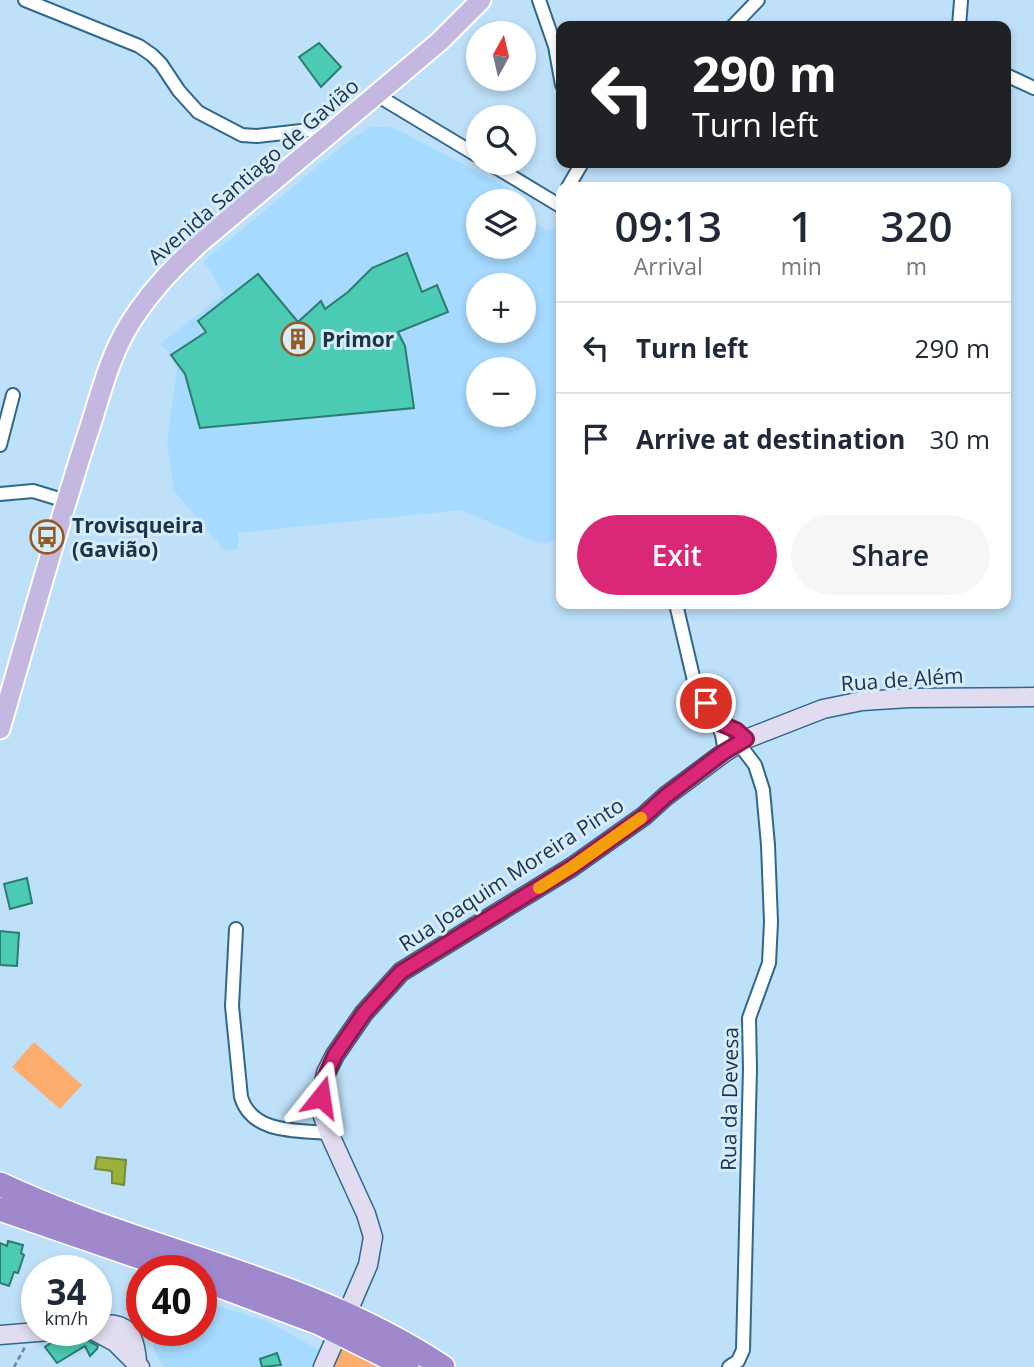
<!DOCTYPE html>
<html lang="en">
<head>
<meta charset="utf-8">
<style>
  :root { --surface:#fff; --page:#f6f6f7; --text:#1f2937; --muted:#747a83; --line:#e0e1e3; --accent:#db2777 }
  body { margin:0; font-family:"Open Sans",sans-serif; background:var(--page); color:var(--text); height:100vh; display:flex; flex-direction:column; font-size:26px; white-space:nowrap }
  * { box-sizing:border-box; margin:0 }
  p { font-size:23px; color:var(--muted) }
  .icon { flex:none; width:38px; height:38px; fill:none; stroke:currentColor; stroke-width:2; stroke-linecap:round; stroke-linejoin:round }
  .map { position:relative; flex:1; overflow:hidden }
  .drawer { position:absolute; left:556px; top:182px; width:455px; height:427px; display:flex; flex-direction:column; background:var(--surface); border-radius:14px; box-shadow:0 4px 10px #0003 }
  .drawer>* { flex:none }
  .guide { position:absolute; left:556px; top:21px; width:455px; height:147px; border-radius:14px; box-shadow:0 4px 10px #0003; background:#202124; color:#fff; overflow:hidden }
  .needle { width:46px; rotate:8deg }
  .controls { position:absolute; left:466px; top:21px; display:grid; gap:14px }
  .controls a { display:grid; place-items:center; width:70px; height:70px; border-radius:50%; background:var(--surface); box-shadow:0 4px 10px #0003; font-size:35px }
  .speed { position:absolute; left:21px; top:1255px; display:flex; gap:14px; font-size:35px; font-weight:700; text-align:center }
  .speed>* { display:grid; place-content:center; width:91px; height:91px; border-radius:50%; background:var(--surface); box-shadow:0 4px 10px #0003; line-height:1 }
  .speed small { font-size:18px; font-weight:400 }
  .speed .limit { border:10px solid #d22; background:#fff; color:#111 }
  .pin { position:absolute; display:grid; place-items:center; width:60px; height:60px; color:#fff; margin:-30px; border:4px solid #fff; border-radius:50%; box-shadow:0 2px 7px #0007 }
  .me { position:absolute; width:77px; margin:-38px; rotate:15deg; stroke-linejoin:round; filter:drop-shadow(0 0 5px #0008) }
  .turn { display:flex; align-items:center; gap:24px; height:147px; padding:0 21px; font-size:32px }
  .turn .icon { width:91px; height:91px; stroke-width:2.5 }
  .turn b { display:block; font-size:49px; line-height:60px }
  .eta { display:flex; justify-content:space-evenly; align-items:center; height:119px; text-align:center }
  .eta b { font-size:42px; font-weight:600; line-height:49px }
  .button { display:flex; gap:14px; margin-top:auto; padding:14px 21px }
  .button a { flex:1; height:80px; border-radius:42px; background:var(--accent); color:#fff; font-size:28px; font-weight:600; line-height:80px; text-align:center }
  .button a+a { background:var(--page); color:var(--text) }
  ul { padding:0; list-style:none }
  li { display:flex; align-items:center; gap:21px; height:91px; padding:0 21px; border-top:2px solid var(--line) }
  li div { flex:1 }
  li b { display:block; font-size:26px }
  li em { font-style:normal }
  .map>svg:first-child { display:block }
</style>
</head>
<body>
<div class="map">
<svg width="1034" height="1367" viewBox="0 0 1034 1367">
  <rect width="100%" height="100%" fill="#bee0f8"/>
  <path fill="#a6dafe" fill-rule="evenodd" d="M371,127h19l16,7 106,56 11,10 9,22 16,9 7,-4h7v63l-5,24 5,12v212l-22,6 -79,-34 -223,23v16l-14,1 -50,-59 -7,-49 10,-72 -6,-15 -11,-11 64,-50 -20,-33 148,-123zM478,201h45v46h-45zM478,285h45v46h-45zM478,369h45v46h-45z
    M201,1301l65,20 53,29 -7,17h-149l-9,-17 -2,-20h49z"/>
  <path fill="#fcac6c" d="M34,1042l48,43 -22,24 -48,-42z
    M142,1290v27l-6,-5 -11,-2z
    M343,1348l52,19h-62z"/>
  <path fill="#9cb137" stroke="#758b3a" stroke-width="2" d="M97,1157l29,3 -2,25 -12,-2v-12l-17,-2z"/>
  <path fill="#4ccbb4" stroke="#2b7c6d" stroke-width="2" d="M319,43l22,24 -20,20 -22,-30z
    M407,253l15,39 15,-7 11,27 -50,20 7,14 9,62 -214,20 -15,-54 -14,-19 35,-23 -8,-11 60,-47 40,48 23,-21 4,8 23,-17 24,-24z
    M27,878l5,25 -22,6 -6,-25z
    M0,931l19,2 -2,33 -17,-1z
    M8,1241l15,4 -2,8 3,2 -6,18 -4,-1 -5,14 -9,-3v-40l7,3z
    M74,1334h9l4,6 11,6 -1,3 -7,7 -5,-10 -28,17 -12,-16 7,-5 17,-2z
    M277,1353l4,12 -19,2 -2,-8z"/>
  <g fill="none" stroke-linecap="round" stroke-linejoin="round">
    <defs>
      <path id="street" d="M25,0l114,46 13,9 9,9 18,27 19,21 44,23 15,1 80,-9
        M539,0l16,46 7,39
        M733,26l25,-26
        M959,26l2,-25
        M1006,75l28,13
        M375,94l103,62
        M489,163l73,44
        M568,187l14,-24
        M0,445l13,-50
        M0,494l33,-3 33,10
        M676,604l19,81 22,37 5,13 3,17
        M717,722l19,8 10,9
        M236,929l-4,77 9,91c11,37 56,33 88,36
        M729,1367l9,-6 5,-11 7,-281 -1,-51 20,-55 2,-41 -3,-77 -5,-55 -8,-25 -16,-21"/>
      <path id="secondary" d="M352,1302l16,-37 5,-28 -7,-23 -37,-81 -8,-22v-14l5,-24 9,-18 29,-42 37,-41 171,-105 72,-51 22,-20 59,-44 21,-13 77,-30 39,-8 47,-3 125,-1
        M96,1325c31,-4 39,8 41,37
        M93,1330l22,12 25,25
        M0,1335l63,-5
        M323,1367l11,-25"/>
      <path id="primary" d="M0,729c28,-96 55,-194 86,-290 13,-38 22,-80 43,-114 20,-33 45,-59 73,-84l237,-199 42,-42"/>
      <path id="highway" d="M0,1184c144,68 308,93 443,183
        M0,1209l177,61
        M201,1279l118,44 88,44"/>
    </defs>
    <use href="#street" stroke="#30688c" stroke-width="16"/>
    <use href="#secondary" stroke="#30688c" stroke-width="21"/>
    <use href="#primary" stroke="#fff" stroke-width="23"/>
    <use href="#highway" stroke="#fff" stroke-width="26"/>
    <path stroke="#6b879b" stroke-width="2.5" stroke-dasharray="5 3.5" stroke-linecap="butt" d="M14,1367l11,-20"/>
    <use href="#street" stroke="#fff" stroke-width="12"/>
    <use href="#secondary" stroke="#e2dcf0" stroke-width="18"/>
    <use href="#primary" stroke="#c5b8e0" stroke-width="19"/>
    <use href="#highway" stroke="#9f89cc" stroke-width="23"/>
  </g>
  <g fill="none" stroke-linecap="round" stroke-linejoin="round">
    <defs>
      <path id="route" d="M321,1097l3,-17 11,-25 29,-42 37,-41 171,-105 72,-51 22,-20 58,-44 22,-13 -10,-9 -19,-8 -11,-19"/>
    </defs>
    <use href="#route" stroke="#8e194d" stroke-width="18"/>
    <use href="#route" stroke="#db2777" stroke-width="12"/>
    <path stroke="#f59e0b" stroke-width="12" d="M539,888l33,-21 69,-49"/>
  </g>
  <defs>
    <symbol id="building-ring" viewBox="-11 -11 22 22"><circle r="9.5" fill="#d5ecfc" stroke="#995a21" stroke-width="1.5"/><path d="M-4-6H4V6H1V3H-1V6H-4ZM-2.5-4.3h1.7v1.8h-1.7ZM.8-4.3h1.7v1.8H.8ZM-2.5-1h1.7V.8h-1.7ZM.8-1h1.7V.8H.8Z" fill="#995a21"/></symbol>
    <symbol id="bus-ring" viewBox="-11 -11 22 22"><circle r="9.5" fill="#d5ecfc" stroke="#995a21" stroke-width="1.5"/><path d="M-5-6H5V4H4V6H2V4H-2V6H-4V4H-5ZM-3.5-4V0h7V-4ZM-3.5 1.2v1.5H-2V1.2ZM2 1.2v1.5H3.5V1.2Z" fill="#995a21"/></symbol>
  </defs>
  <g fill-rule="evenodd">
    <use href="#building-ring" x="279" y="320" width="38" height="38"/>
    <use href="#bus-ring" x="28" y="518" width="38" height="38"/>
  </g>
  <g text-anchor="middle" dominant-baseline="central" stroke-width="6" stroke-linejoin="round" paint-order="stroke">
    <g font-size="21" fill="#1b3342" stroke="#d5ecfc">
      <text transform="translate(253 171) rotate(-41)">Avenida Santiago de Gavião</text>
      <text transform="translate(902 679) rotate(-4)">Rua de Além</text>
      <text transform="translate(511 874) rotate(-33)">Rua Joaquim Moreira Pinto</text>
      <text transform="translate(729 1099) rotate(-89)">Rua da Devesa</text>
    </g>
    <g font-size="21" font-weight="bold" fill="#1b3342" stroke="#d5ecfc" text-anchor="start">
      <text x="322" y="339">Primor</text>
      <text x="72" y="525">Trovisqueira<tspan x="72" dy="24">(Gavião)</tspan></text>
    </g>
  </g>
</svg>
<div class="controls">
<a><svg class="needle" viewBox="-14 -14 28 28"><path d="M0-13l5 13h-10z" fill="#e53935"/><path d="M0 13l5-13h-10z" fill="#747a83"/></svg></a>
<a><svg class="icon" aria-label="search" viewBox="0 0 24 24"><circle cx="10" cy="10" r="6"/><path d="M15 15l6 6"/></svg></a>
<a><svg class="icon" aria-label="layers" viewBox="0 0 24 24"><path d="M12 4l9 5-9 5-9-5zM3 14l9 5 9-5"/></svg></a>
<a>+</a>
<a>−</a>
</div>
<div class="speed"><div>34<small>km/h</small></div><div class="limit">40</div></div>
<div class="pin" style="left:706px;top:703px;background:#d93025"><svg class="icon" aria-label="arrive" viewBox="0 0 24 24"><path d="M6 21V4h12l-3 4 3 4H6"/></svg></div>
<svg class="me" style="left:321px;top:1097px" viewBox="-20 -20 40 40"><path d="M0-17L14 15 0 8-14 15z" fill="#db2777" stroke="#fff" stroke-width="4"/></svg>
<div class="guide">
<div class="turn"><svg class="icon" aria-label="left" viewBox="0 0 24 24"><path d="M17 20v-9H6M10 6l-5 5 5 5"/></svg><div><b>290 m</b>Turn left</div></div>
</div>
<section class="drawer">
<div class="eta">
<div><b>09:13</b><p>Arrival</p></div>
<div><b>1</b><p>min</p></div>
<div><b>320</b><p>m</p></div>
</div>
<ul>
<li><svg class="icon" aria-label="left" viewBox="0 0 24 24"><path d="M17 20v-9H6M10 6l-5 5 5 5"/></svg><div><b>Turn left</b></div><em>290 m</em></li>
<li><svg class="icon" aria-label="arrive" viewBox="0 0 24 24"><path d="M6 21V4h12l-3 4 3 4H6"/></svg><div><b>Arrive at destination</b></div><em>30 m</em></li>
</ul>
<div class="button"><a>Exit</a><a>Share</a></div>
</section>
</div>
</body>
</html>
